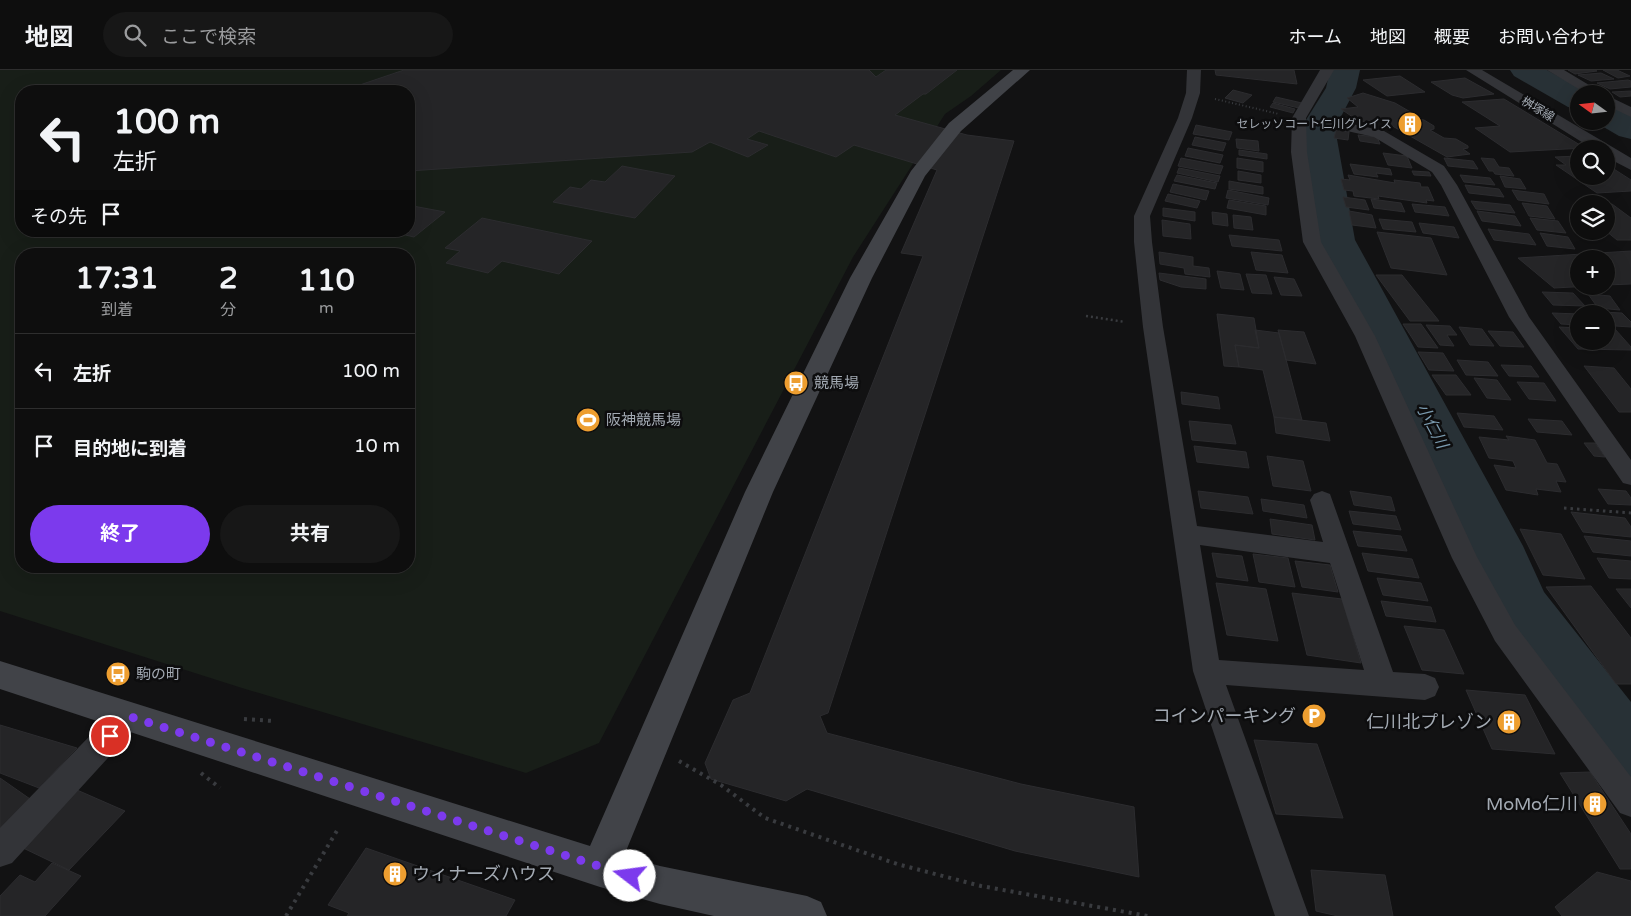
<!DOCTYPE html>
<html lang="ja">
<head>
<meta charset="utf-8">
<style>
  :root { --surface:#0e0e0e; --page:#171717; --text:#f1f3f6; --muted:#9b9c9e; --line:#2e2e2e; --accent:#7c3aed }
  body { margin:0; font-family:"Varela Round","Noto Sans JP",sans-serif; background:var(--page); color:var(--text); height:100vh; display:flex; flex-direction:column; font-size:19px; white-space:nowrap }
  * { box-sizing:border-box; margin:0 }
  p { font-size:16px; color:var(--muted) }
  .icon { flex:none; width:28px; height:28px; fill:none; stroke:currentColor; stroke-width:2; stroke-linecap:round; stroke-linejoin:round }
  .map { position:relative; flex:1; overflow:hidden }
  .sheet { position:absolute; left:15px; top:178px; width:400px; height:325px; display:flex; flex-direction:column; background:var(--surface); border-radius:20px; box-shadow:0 5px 20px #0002,0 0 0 1px var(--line) }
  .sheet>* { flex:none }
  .hud { position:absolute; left:15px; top:15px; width:400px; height:152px; border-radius:20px; box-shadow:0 5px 20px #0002,0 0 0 1px var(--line); background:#0e0e0e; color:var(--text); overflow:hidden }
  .needle { width:32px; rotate:285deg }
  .fabs { position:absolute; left:1570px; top:15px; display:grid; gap:10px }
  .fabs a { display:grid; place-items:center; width:45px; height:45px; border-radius:50%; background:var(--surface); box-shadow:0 5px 20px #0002,0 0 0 1px var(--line); font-size:25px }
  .pin { position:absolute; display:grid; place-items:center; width:42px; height:42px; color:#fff; margin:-21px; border:2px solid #fff; border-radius:50%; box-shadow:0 1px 5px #0007 }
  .me { position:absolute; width:55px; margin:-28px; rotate:285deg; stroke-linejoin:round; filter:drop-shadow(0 0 4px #0008) }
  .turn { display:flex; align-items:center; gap:18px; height:105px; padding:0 15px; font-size:22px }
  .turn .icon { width:65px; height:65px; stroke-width:2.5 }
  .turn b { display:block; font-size:35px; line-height:42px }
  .then { display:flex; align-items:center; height:48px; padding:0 15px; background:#0003; gap:10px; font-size:19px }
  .eta { display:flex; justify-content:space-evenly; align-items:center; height:85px; text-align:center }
  .eta b { font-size:30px; font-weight:700; line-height:35px }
  .action { display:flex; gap:10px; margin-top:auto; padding:10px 15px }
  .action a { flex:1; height:58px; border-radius:30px; background:var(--accent); color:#fff; font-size:20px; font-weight:700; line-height:58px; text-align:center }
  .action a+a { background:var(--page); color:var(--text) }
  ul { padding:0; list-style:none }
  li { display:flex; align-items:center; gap:15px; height:75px; padding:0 15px; border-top:1px solid var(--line) }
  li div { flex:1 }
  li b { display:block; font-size:19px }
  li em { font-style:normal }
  header { display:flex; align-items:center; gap:30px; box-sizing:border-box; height:70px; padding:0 25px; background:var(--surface); border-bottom:1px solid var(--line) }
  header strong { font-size:24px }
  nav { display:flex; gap:28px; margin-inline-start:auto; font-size:18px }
  .search { width:350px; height:45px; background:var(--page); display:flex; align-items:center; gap:12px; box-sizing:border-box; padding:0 18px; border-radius:28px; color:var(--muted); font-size:19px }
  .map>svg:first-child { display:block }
</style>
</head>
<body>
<header>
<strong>地図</strong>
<div class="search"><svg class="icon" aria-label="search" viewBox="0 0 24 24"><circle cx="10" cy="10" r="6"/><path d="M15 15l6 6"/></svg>ここで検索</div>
<nav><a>ホーム</a><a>地図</a><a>概要</a><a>お問い合わせ</a></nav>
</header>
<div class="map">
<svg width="1631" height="846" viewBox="0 0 1631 846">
  <rect width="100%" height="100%" fill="#121213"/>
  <path fill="#181e18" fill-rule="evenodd" d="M0,0h1001l-30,26 -26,18 -92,143 -254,486 -73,30 -284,-85 -242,-77zM21,21h388v140h-388zM21,184h388v312h-388z"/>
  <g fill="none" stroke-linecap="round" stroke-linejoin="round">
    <path fill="#283136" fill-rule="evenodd" d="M1330,0h30l-4,18 -21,40 20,112 168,306 21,46 87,110v86l-24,-9 -108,-157 -9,-17 -16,-43 -159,-322 -14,-112 25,-40z
      M1510,0h37l43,24h-11v15l-11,-2 -54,-31z
      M1606,35l11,3 14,8v23l-12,-3 -24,-14 11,-1z"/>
  </g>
  <path fill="#252527" stroke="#2c2c2f" d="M404,0h465l7,7 10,-7h71l-31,24h-3l-28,21 72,20 47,6 -186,572 -8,3 7,17 194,51 113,23 5,70 -124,-26 -208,-62 -21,12 -75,-22 -6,-16 28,-63 17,-7 173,-437 -22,-3 36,-83 -83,-25 -18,12 -77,-26 -12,8 21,6 -20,12 -38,-15 -18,10 -283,19v-80h-67z
    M1215,0h79l3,14 -81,-9z
    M1568,0h27l2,1 -22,3z
    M1603,0h14l13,6 -12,2z
    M1601,3l13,6 -23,2 -13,-6z
    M1400,6l25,16 -38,4 -24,-16z
    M1465,8l29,16 -31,4 -11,-3 -21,-13z
    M1628,10l3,1v6l-21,2 -13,-6z
    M1233,20l19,5 -9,8 -18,-5z
    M1631,21v5l-11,1 -8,-5z
    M1363,23l32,10 19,11 -9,1 5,3 14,2 10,6v3l-4,1 14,8 12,1 12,7v2l-5,1 7,5 -23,3 -67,-38 -20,3 -19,-13 17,-2 -11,-9z
    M1276,27l26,6 -3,5 -26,-6z
    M1504,29l81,49 -75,4 -35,-24 25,-2 -38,-24z
    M1273,33l22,6 -2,4 -23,-6z
    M1196,55l36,7 -3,8 -36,-6z
    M1336,60l13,2 -1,8 -14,-2z
    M1358,65l19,2 3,7 -20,-3z
    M1195,67l31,6 -3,8 -31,-6z
    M1236,69l22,2 1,10 -22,-3z
    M1188,78l35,7 -3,8 -35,-7z
    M1239,80l28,4v5l-28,-4z
    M1383,83l24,3 5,12 -24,-3z
    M1579,86v20h27v-12l25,16v11l-34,2 -41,-28h10l-11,-8z
    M1181,88l42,8 -3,8 -42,-8z
    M1237,88l26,4v10l-26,-4z
    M1444,88l29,3 5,8 -30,-3z
    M1481,88l13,1 5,8 10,1 5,8 -19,-2 -2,-3h-4z
    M1350,94l40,5 2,6 -16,-2 2,4 -24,-3z
    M622,96l53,10 -40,42 -82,-16 17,-15 11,2 10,-9 14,2z
    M1179,98l41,8 -2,6 -41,-9z
    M1238,101l23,4v8l-23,-3z
    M1412,101l17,1 2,4 -17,-1z
    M1177,105l40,8 -2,6 -41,-8z
    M1348,105l47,8 -1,-3 26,3 1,4h7l6,14 -8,-1 1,3 -49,-7 1,3 -25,-3 -1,-5 -9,-1 -3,-11 9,1z
    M1460,105l30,3 5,7 -31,-3z
    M1500,106l20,3 6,10 -21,-2z
    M1229,111l34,6v7l-34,-5z
    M1173,114l36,7 -3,9 -36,-8z
    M1465,115l34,4 5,8 -35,-4z
    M1228,120l41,8 -1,7 -42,-7z
    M1512,120l32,4 5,10 -31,-4z
    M1168,124l32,7 -3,7 -32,-7z
    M1343,127l22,3 4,10 -23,-3z
    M1371,129l30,4 4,9 -31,-4z
    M1229,130l37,6v9l-39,-7z
    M1471,131l39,4 5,8 -39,-4z
    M1522,133l25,3 8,13 -26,-3z
    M1412,134l33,3 4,9 -34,-4z
    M1606,134h6l19,14v22h-14l-11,-9z
    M413,136l32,6 -31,25 -26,-6h21v-22z
    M1163,138l32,4v9l-32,-5z
    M1349,141l23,4 4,13 -24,-3z
    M1477,141l38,5 6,10 -39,-5z
    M1212,142l15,2 1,12 -15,-2z
    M1233,145l18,2 2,13 -19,-2z
    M482,148l110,23 -33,33 -57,-13 -14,12 -42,-10 14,-12 -15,-3z
    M1530,148l28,3 8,12 -29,-3z
    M1379,149l33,3 4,10 -33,-3z
    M1162,150l28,4 1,15 -28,-3z
    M1419,153l35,4 5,11 -36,-5z
    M1488,159l41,5 7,11 -42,-5z
    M1377,162l54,6 16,37 -56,-7z
    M1540,163l28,4 7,12 -28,-3z
    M1229,165l50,5 3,11 -50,-5z
    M1631,181v33l-25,1v-26h-27v27h13l-38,2 -36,-30z
    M1159,182l34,5v9l16,2 1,9 -25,-3 -1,-6 -24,-4z
    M1251,182l31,3 6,18 -32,-3z
    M1217,201l23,3 4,16 -23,-2z
    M1159,203l47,6v10l-25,-2 -21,-7z
    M1246,204l20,1 6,19 -20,-1z
    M1376,205h26l37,46h-29z
    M1274,207l20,2 8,17 -21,-1z
    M1542,222l31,1 12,13 -32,-1z
    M1588,224l22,2 10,14 -22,-2z
    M1601,242l21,1 9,9v5l-16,-1 -9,-8v-4z
    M1552,243l27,1v11l-18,-1z
    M1217,244l37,4 5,30 -24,-3 4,22 -15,-1z
    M1403,254h18l17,24 -20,-1z
    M1426,255l24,1 7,9h-10l7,11 -14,-1z
    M1459,257l23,2 12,17 -24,-1z
    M1559,257l20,1v13h27v-12h9l16,18v3l-53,-1z
    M1255,260l24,3 23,87 -28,-3 -11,-47 -24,-3 -4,-22 24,3z
    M1278,260l26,2 12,32 -30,-4z
    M1488,261l25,1 11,15 -24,-1z
    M1418,282l25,1 11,18 -25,-1z
    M1457,290l31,2 10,14 -32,-1z
    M1501,295l30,1 8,11 -30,-1z
    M1584,296l30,2 17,21v23h-12z
    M1432,305h24l15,20h-25z
    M1474,308l23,2 14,20 -24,-2z
    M1517,312l27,1 12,18 -27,-2z
    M1181,322l37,5 2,12 -38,-5z
    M1457,343l37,3 9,14 -39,-3z
    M1274,347l52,6 4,18 -54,-8z
    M1528,349l34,2 10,14 -35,-3z
    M1189,351l42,4 5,19 -44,-4z
    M1506,366l29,4 12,23 10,1 9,18 -10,-1 5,11 -25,-3 2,6 -32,-5 -12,-25 22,3 -3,-7 -24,-3 -10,-21 30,3z
    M1584,373h11l10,14 -11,-1z
    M1194,376l52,6 3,16 -52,-6z
    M1267,386l36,5 8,30 -38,-5z
    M1598,419l28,2 5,7v7l-23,-1z
    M1198,421l50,6 5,17 -52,-6z
    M1350,421l41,6 4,14 -41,-6z
    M1261,429l43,6 3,13 -44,-7z
    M1349,441l47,5 5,14 -48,-6z
    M1571,442l54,6 6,9v10l-48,-5z
    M1270,449l42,6 3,15 -43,-6z
    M1520,459l41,5 24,45 -42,-4z
    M1353,461l48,5 6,15 -49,-5z
    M1584,466l47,5v15l-38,-4z
    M1212,483l30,3 6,25 -31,-4z
    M1362,483l50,6 7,19 -51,-7z
    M1253,484l35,4 7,29 -36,-5z
    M1597,488l34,3v18l-22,-1z
    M1295,491l35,4 8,27 -36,-5z
    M1377,508l44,5 7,18 -45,-6z
    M1216,513l50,6 12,52 -51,-6z
    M1591,516l40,52v46h-15l-70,-97z
    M1616,519h15v19z
    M1292,523l50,6 19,64 -54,-8z
    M1381,531l50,6 5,15 -50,-6z
    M1404,556l40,4 20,44 -42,-4z
    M1466,620l59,5 30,59 -63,-5z
    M0,655l77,23 -38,40 -39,-15z
    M1254,670l63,4 26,74 -67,-4z
    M1590,702l41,62v35h-11l-60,-96z
    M0,708l33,23 -33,27z
    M77,720l48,21 -56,59 -48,-23z
    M366,778l149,52 -9,16h-159l2,-3 -21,-8z
    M52,793l29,13 -36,40h-45v-20l20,-21 15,7z
    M1311,800l74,5 8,41h-55l-22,-5z
    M1597,802l34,9v35h-69l-7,-9z"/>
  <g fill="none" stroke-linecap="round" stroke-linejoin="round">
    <path stroke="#393b3f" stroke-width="2" stroke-dasharray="1 2.5" stroke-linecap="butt" d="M1215,29l64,15"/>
    <path stroke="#393b3f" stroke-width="2.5" stroke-dasharray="2 3" stroke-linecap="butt" d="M1086,246l39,6"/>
    <path stroke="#393b3f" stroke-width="3" stroke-dasharray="2.5 4" stroke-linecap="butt" d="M1564,438l67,5"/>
    <path stroke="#393b3f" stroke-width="4" stroke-dasharray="3 5" stroke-linecap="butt" d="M244,649l29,2
      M679,691l42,24 44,33 132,46 84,22 167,30
      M201,703l19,15
      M286,846l52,-87"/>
    <path fill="#333438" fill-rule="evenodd" d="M1187,0h14l-1,23 -8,25 -42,98 2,26 11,85 34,199 126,16 -13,-42 4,-6 8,-3 8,3 63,178 32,2 10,4 4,9 -4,9 -10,4 -199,-15 83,231h-34l-82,-245 -50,-344 -9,-85v-26l44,-98 8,-25zM1200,475l130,18 34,107 -145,-10z
      M1320,0h14l-28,48 1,34 14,90 54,94 102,221 38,68 116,152v40l-11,-4 -125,-172 -43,-83 -97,-222 -52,-94 -12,-90 1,-34z
      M1466,0h16l149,88v12l-25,-13v-8h-13z
      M1547,0h17l40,24h-17z
      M1606,25l25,12v10l-25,-12z
      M1334,50l50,11 60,35 13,19 72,132 102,143v25l-8,-2 -114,-166 -68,-132 -9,-13 -58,-35 -45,-10 -2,-3 2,-3z
      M128,633l10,4 5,9 -5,9 -126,138 -12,4v-39l118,-121z"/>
    <path fill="#414348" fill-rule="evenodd" d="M1013,0h17l-69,61 -36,45 -53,102 -99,214 -149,364 36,10 147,30 14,6 6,14h-113l-54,-12 -60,-17 -600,-198v-28l590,185 155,-354 105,-214 61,-107 38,-48z"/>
  </g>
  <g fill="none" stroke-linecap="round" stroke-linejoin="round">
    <path stroke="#7c3aed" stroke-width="9" stroke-dasharray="0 16.2" d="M110,666l18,-20 502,160"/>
  </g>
  <defs>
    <symbol id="building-disc" viewBox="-11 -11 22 22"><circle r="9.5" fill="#ed9e30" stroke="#0d0d0e"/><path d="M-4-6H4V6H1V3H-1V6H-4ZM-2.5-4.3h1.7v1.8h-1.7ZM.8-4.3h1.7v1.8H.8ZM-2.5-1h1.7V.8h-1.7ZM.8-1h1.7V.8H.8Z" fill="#fff"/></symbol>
    <symbol id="bus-disc" viewBox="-11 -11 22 22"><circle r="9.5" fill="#ed9e30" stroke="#0d0d0e"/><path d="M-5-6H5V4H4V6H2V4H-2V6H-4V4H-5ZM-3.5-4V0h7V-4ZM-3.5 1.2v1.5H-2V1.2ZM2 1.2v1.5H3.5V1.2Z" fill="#fff"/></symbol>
    <symbol id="stadium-disc" viewBox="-11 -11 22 22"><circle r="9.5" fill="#ed9e30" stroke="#0d0d0e"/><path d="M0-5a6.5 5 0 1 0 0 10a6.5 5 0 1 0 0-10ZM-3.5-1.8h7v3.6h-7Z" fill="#fff"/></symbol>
    <symbol id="parking-disc" viewBox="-11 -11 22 22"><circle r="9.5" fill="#ed9e30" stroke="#0d0d0e"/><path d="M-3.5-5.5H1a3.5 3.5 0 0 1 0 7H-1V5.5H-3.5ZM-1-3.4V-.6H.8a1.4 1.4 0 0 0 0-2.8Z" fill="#fff"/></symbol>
  </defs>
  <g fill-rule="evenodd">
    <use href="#building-disc" x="1396" y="40" width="28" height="28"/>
    <use href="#bus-disc" x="782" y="299" width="28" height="28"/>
    <use href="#stadium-disc" x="574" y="336" width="28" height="28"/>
    <use href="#bus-disc" x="104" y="590" width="28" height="28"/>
    <use href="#parking-disc" x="1300" y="632" width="28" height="28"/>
    <use href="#building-disc" x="1495" y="638" width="28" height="28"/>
    <use href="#building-disc" x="1581" y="720" width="28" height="28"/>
    <use href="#building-disc" x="381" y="790" width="28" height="28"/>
  </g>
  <g text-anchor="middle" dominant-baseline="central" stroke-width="5" stroke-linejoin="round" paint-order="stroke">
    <g font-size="12" fill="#a3aab3" stroke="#0d0d0e">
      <text transform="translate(1538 39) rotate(31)">桝塚線</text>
    </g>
    <g font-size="12" fill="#a3aab3" stroke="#0d0d0e" text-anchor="end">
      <text x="1392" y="54">セレッソコート仁川グレイス</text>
    </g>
    <g font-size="15" fill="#a3aab3" stroke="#0d0d0e" text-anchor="start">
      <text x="814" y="313">競馬場</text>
      <text x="606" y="350">阪神競馬場</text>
      <text x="136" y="604">駒の町</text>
    </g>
    <g font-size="16" font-style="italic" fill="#7a9aae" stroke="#0d0d0e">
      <text transform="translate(1432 356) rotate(62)">小仁川</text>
    </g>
    <g font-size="18" fill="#a3aab3" stroke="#0d0d0e" text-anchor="end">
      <text x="1296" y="646">コインパーキング</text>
      <text x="1492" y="652">仁川北プレゾン</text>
      <text x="1578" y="734">MoMo仁川</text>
      <text x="412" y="804" text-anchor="start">ウィナーズハウス</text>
    </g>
  </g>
</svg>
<div class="fabs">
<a><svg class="needle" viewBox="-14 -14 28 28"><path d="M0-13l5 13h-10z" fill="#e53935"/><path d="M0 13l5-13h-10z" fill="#9b9c9e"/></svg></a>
<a><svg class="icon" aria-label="search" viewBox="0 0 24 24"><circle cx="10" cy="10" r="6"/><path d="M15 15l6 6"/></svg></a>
<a><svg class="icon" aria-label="layers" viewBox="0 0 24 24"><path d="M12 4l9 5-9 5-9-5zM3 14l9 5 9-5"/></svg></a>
<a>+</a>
<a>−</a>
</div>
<div class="pin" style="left:110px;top:666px;background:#d93025"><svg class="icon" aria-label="arrive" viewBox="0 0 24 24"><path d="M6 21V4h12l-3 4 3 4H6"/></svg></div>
<svg class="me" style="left:630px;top:806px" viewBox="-20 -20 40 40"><circle r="19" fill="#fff"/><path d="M0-13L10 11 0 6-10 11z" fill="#7c3aed"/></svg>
<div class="hud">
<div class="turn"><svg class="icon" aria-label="left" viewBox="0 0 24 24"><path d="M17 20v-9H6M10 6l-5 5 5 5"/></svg><div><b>100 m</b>左折</div></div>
<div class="then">その先<svg class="icon" aria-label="arrive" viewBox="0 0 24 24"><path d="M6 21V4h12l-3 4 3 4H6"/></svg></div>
</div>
<section class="sheet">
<div class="eta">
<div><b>17:31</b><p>到着</p></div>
<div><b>2</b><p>分</p></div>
<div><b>110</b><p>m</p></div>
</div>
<ul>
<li><svg class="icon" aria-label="left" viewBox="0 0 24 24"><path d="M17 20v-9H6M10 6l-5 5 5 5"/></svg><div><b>左折</b></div><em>100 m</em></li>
<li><svg class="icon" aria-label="arrive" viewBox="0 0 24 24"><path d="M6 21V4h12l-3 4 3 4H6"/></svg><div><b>目的地に到着</b></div><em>10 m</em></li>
</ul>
<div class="action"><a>終了</a><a>共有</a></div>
</section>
</div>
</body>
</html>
